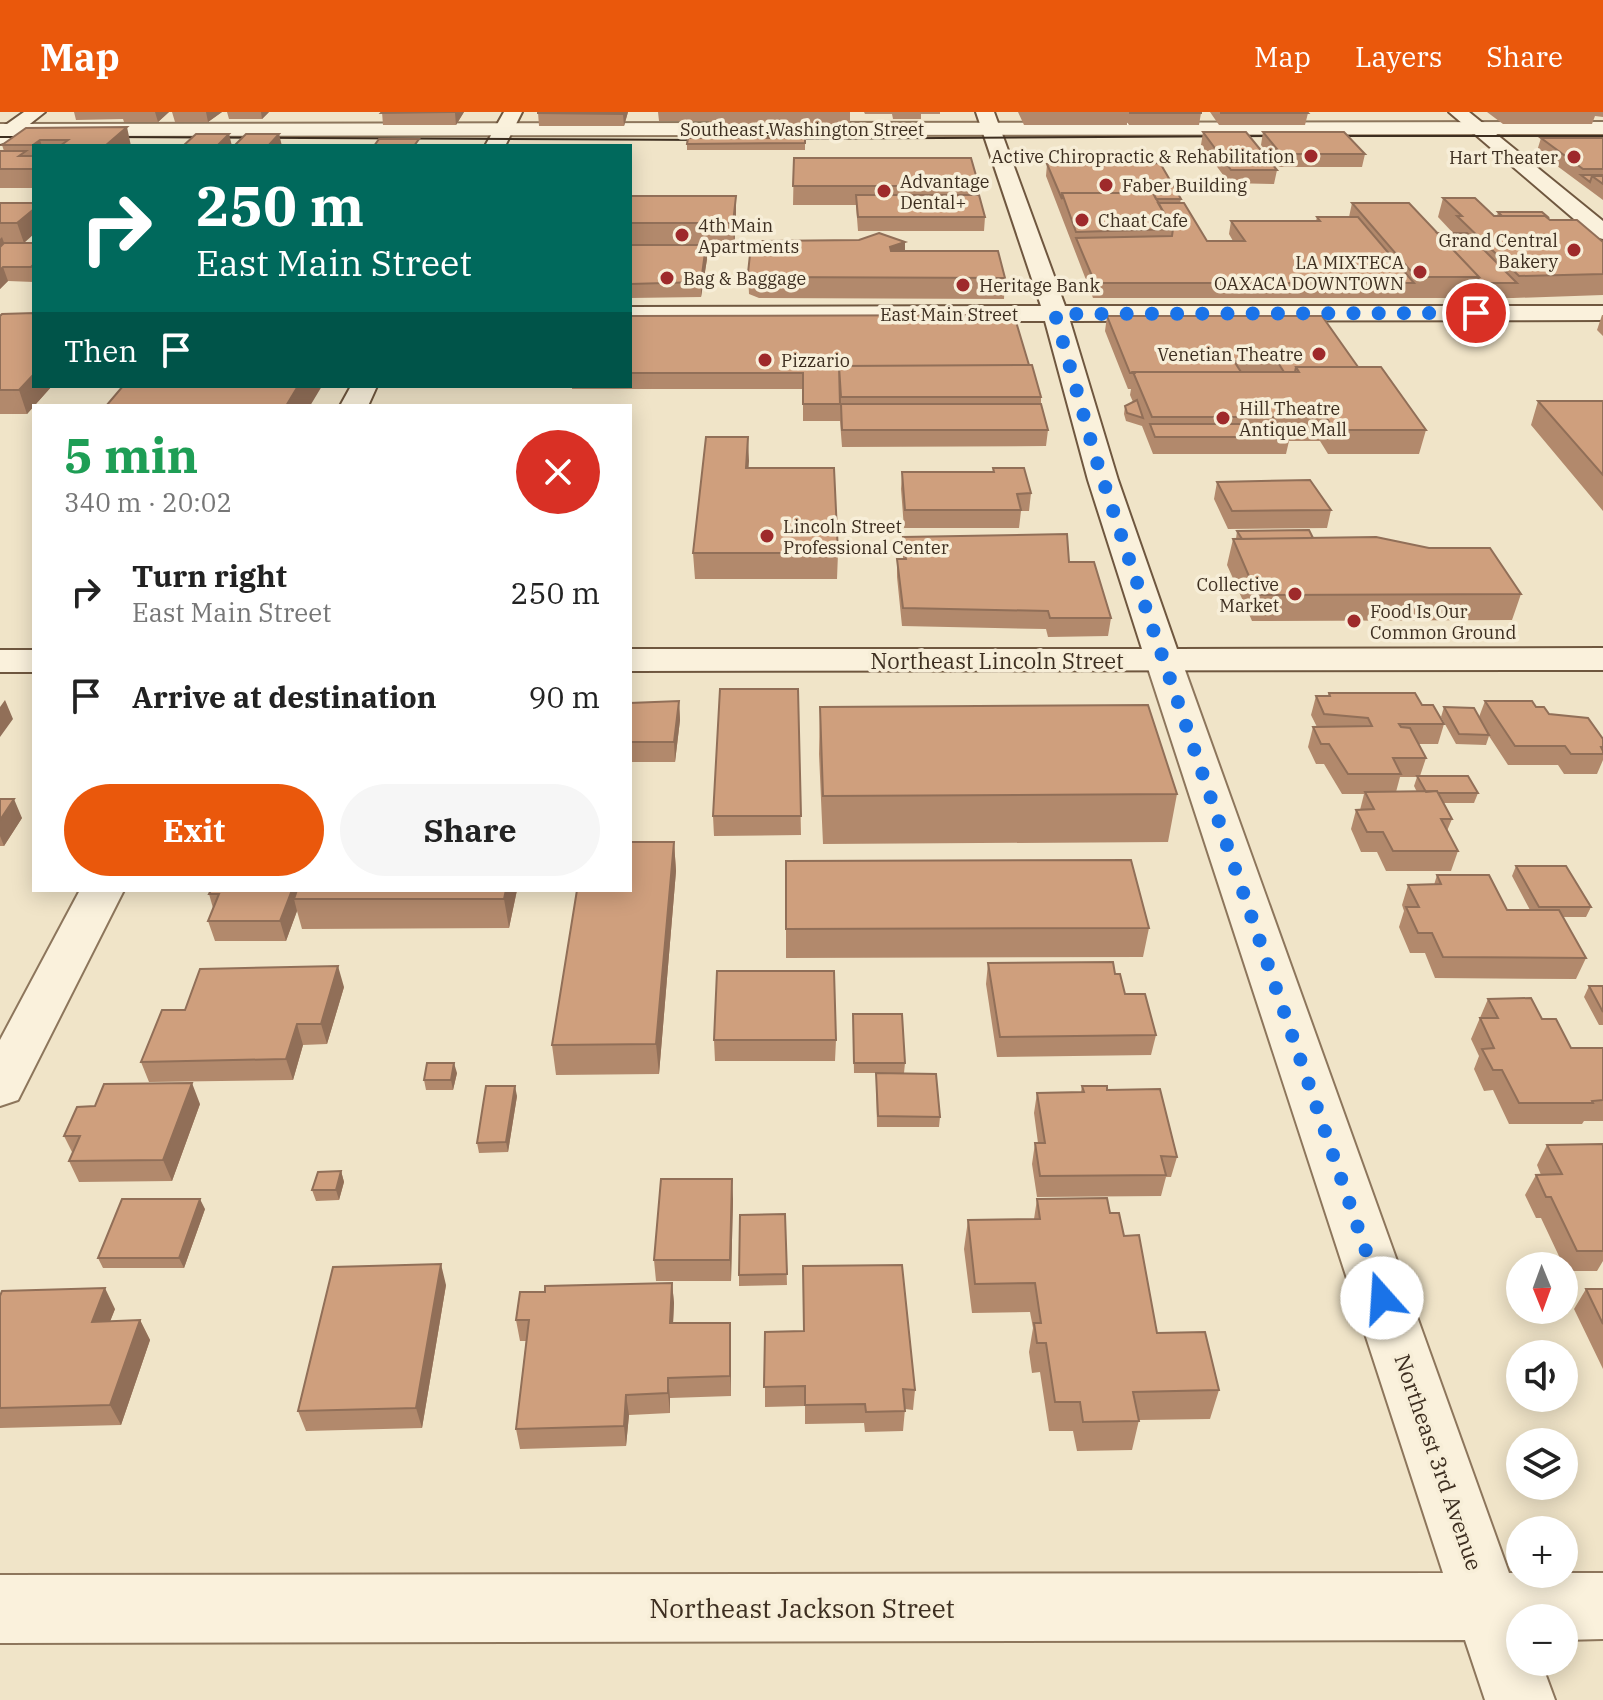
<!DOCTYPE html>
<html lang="en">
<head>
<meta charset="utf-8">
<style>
  :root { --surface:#fff; --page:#f6f6f6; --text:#222; --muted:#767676; --accent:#ea580c }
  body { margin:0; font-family:"IBM Plex Serif",serif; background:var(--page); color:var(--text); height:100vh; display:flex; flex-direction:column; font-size:30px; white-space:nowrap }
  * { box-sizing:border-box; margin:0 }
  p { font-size:26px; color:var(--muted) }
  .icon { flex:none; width:44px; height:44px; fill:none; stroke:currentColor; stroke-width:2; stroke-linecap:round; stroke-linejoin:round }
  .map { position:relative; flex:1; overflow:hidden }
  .side { position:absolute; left:32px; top:292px; width:600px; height:488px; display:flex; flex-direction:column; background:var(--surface); border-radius:0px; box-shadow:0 4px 20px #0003 }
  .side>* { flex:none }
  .guide { position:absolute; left:32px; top:32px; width:600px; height:244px; border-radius:0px; box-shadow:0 4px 20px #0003; background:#00695c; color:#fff; overflow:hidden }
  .needle { width:52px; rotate:179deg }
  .buttons { position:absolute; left:1506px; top:1140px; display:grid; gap:16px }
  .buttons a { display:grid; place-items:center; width:72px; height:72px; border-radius:50%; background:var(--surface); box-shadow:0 4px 20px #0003; font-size:40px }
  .pin { position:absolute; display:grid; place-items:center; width:68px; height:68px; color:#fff; margin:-34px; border:4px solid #fff; border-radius:50%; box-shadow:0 2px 8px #0007 }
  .me { position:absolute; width:88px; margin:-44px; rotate:341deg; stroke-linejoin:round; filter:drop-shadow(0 0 6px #0008) }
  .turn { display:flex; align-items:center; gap:28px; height:168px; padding:0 32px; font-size:36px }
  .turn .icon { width:104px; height:104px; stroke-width:2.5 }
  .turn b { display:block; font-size:56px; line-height:68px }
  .then { display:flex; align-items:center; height:76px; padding:0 32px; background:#0003; gap:16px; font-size:30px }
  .round { display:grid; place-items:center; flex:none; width:84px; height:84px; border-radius:42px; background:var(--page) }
  .head { display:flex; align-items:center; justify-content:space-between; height:136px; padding:0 32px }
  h1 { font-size:48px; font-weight:700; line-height:60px; color:#1e9e55 }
  .button { display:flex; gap:16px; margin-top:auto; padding:16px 32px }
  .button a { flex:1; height:92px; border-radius:48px; background:var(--accent); color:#fff; font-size:32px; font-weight:700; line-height:92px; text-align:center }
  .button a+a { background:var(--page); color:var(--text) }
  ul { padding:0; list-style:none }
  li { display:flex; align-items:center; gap:24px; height:104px; padding:0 32px }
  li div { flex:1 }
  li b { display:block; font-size:30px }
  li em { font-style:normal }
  header { display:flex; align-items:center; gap:48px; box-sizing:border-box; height:112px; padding:0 40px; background:var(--accent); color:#fff }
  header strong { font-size:38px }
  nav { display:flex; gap:44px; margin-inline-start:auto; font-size:28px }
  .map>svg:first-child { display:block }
</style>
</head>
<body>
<header>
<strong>Map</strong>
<nav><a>Map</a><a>Layers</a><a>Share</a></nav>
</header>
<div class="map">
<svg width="1603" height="1588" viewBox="0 0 1603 1588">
  <rect width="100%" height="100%" fill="#f0e4c8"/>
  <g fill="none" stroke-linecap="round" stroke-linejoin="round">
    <defs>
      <path id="street" d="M1603,10v12l-1603,2v-12z
        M1163,536l13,3 5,8 328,914h94v66l-39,1v-22h-44v44h21l14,38h-70l-20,-60 -1465,3v-68l1443,-2 -298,-914 5,-8z
        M80,778h44l-106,210 -18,6v-66z"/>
      <path id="secondary" d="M24,0h21l-38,30 -7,2v-15z
        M504,0h18l-17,34h-20z
        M976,0h18l71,194h538v14l-533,1 48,159 59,169 426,-1v22l-973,1v-22h512l-54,-169 -43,-159h-415v-14l411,-1z
        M1449,0h20l134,109v18l-8,-2z
        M351,274h26l-9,20h-28z
        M0,538h34v22h-34z"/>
    </defs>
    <use href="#street" stroke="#8d765c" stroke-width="4"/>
    <use href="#secondary" stroke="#6f573f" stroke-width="4"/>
    <use href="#street" fill="#faf1dc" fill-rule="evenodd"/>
    <use href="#secondary" fill="#faf1dc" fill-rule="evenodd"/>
    <path stroke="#3d2e20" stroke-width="2" d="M1272,20h64
      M700,21h96
      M1327,24h276
      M0,25h35
      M107,25l604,3
      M783,27l500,-3"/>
  </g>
  <path fill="#b2896c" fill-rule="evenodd" d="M74,0h95l-11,10h-34l-1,-3 -47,1z
    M172,0h50l-14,10h-33z
    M227,0h42l-7,7h-33z
    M382,0h82l-8,13h-73z
    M538,0h90l-4,14h-85z
    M658,0h192v13h-117l-24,-1v-3h-50z
    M864,0h76v2h-19v5h-28l-1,-5h-27z
    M1018,0h183v1l-2,12h-70l-2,-3v3h-103z
    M1210,0h97l1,1 -3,12h-86z
    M1487,0h116v5l-8,-1 -3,8h-89z
    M26,16l106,17 -98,1v42h-34v-37h4l-2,-6z
    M1203,20l74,38 -3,14 -45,-1 -28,-38z
    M1263,20l102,22 -3,13h-83l-18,-22z
    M805,26v12h-118v-6z
    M1541,26h62v62l-66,-49z
    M1115,41l40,10 26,36 -1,4 27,38h26l-4,-7 2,-13h85l1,-4h32l3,-14 85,30h16l-15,-16 5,-19 51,18h3l1,-4 51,7 54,23v53l-90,3h-420l-47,-122 1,-12 70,-1 -3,-4z
    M794,46l185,28 -1,9 7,22 -1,14h-126l-2,-26h-63z
    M630,84l106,24 -2,29h-27v10l-6,38 -71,1z
    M0,91h34l-10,40h10v39l-26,-1 -8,8z
    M905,130v9l100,27 -1,21 -245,-1 -10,-4 -1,-21z
    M1602,203h1v21l-6,-6z
    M0,204l34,70h18l-25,28h-27z
    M630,204l399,49 12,32v7l7,26 -2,16 -204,1 -2,-26h-37v-32h-231v-3h58z
    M1107,204l251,51 68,63 -7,24h-91l-8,-13h-31l-3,13h-133l-11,-28 -16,-5 -2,-7 1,-8 8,-4 -3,-7 1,-6h-3l-23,-58z
    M1538,289h65v110l-72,-86z
    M748,325v31l90,85 -1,26h-142l-2,-26z
    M993,356l38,25 -2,18h-8l-2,17h-115l-3,-39 1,-17h91z
    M1217,370l114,28 -4,18 -99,1 -14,-30z
    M1237,419l76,7 208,56 -9,26 -260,1 -25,-56 6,-26h3z
    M903,425l166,25 42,56 -3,18 -60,1 -2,-8 -144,-3 -5,-49v-18h6z
    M798,577l3,146 -87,1 -1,-20z
    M1329,581l93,12 22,19 -6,20h-20l8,14 -6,18 58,17 -4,10h-31l9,16 -5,12 11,20 -7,20h-65l-9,-19h-16l-10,-23 5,-19h4l4,-16h-22l-18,-30h-8l-8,-17 5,-20h4l-6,-12 5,-19h12zM1400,665h17l-3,9 3,6h-21z
    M679,589l1,19 -5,42h-45v-59z
    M1485,589l51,6 67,32v21l-6,14h-33l-6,-9h-50l-19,-29 -3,9 -30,-1 -15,-27 3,-10 35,10z
    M820,595l357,87 -9,48 -345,2 -4,-90z
    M0,687l22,19 -18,28h-4z
    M674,730l2,29 -17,203 -103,1 -4,-30z
    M786,749l363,67 -6,29 -357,1z
    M1516,754l75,41 -5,10h-23l23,41 -10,21 -141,-1 -10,-25h-15l-11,-26 5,-16 -2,-6 6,-20h26l3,-10 70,35h23l-18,-34z
    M211,778h306l-8,38 -207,1 -5,-18 -11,30h-71l-7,-20 5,-13 -4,-14z
    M988,851l127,11 10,20 31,41 -5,20 -154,2 -11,-73z
    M1589,874h14v39h-4l-15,-28z
    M344,875l-17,57 -24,1 -10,35 -144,2 -8,-20 44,-52z
    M1488,887l54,20 29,29h32v73h-19l-2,3h-73l-16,-34 -9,1 -10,-22 5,-13 -8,-17z
    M853,902l52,49 -1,10 36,44 -1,10h-62l-1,-54h-22z
    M714,928h122l-1,21h-120z
    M457,961l-4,17h-27l-2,-10z
    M1082,974l25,4 70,67 -6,20h-5l-5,19 -124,1 -5,-33 3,-21h3l-4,-30 3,-20 44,-1z
    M517,984l-9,56 -29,1 -2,-10z
    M200,992l-28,77 -93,1 -10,-21 4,-7 -9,-18z
    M1603,1032v117l-6,10h-31l-25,-53h-5l-11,-23 11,-20h5l-4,-10 10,-20z
    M341,1059l3,11 -5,18 -23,1 -4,-11z
    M733,1087l-2,82h-75l-2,-21z
    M1037,1087l73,14 14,23 33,97 62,57 -9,29 -71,1 -7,30 -55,1 -4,-20h-24l-9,-59 -8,1 -3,-21 4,-24 -3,-16 -58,1 -8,-64 4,-29 66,-1z
    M205,1097l-21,59h-81l-5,-10z
    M785,1102l2,71 -48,1v-11z
    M672,1171l2,20 -1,20h57l1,73 -61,2v15l-41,2 -3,31 -106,3 -4,-20 10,-88h-6l-4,-21 29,-28z
    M446,1173l-24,143 -116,3 -8,-20z
    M1586,1177h17v80l-29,-60z
    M0,1184l115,13 -5,12 30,-1 10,20 -29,85 -121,3z
    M765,1220l150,58 -2,20 -8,-1 -2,22 -38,1 -1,-9 -59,1v-18l-40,1z"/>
  <path fill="#916f58" d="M155,0h14l-11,10z
    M206,0h16l-14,10z
    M261,0h8l-7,7z
    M455,0h9l-8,13 -1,-12z
    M623,0h5l-4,14 -1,-12z
    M127,15l4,19h-26z
    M229,22l3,12h-15z
    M279,22l3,12h-14z
    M40,28l2,6h-8v3l-1,-4z
    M736,84v24l-2,29 -1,-26z
    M34,97v25l-10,9 -7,-20z
    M2,125l7,20 -9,8v-26z
    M905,130v20l-16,6 1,-21z
    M706,133l1,14 -6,38v-15z
    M3,155l5,14 -8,8v-19z
    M34,262v12h18l-25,28 -8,-24z
    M298,274h24l-12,20h-24z
    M748,325l1,24 -2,32 -1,-25z
    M5,588l8,19 -13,18v-30z
    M679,589l1,19 -5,42 -1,-20z
    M14,687l8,19 -18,28 -4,-10v-16z
    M674,730l2,29 -17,203 -3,-30z
    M292,778h13l-11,9 3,12 -11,30 -6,-20z
    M506,778h11l-8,38 -5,-29z
    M338,854l6,21 -17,57 -6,-20z
    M297,912l6,21 -10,35 -7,-21z
    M454,951l3,10 -4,17 -2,-10z
    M192,971l8,21 -28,77 -9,-21z
    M515,974l2,10 -9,56 -2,-10z
    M341,1059l3,11 -5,18 -3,-10z
    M732,1067l1,20 -2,82 -1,-21z
    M200,1087l5,10 -21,59 -5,-10z
    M441,1152l5,21 -24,143 -6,-20z
    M672,1171l2,20 -2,41 -2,-21z
    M105,1176l10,21 -13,33 -10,-20z
    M140,1208l10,20 -29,85 -11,-20z
    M730,1211l1,20v53l-1,-20z
    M668,1266l2,20v15l-2,-20z
    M626,1283l3,20 -3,31 -2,-20z"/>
  <path fill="#cf9f7d" stroke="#916f58" stroke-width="2" d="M382,0h73l-74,1z
    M538,0h85v2l-85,-1z
    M1130,0h71v1h-71z
    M1221,0h86l1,1h-87z
    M127,15l-22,19h-45l8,-6h-28l-7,5h-31l24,-17z
    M1203,20h43l31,38h-46z
    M1263,20h81l21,22h-84z
    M196,22h33l-12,12h-34z
    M246,22h33l-11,12h-34z
    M688,26h117v5l-118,1z
    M1541,26h62v31h-20z
    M379,27h40l-5,7h-40z
    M0,39h26l-7,5h15v13h-34z
    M1115,41h33l7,10h-34z
    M794,46h177l8,28h-186z
    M1160,51l21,36h-25l-3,-6h-91v6l-15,-35z
    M1581,63h22v1h-11l-2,6z
    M1592,64h11v8z
    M1062,81h91l20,36 -97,3z
    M856,83h123l6,22h-127z
    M630,84h106l-3,27h-103z
    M1443,86h32l19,18h51l5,4h27l26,22v32l-84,2 -62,-60h5z
    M0,91h34v6l-17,14h-17z
    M1158,91h26l23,38h38l-14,-20h89l-3,-4h41l56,66h-319l-19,-45 96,-2 1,-7z
    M1352,91h57l70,74h-63z
    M1498,100h44l7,6 -4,-2h-43z
    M879,121l26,9 -15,5 1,4h107l7,27 -246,-1 -11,-4 3,-28 11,-4 97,-1z
    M1437,121h30l50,50h-40l2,-6z
    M4,131h30v21l-3,3h-28l-3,3v-23z
    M630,133h76l-5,37 -71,2z
    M34,201v61l-15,16h-19v-74l2,-2z
    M1014,203l15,50 -190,1 1,38h-37v-31h-173v-57z
    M1107,204h215l36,51h-62l-1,5h-11l-7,-11h-43l7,11h-108l1,1h-4z
    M1032,253l9,32h-200l-2,-31z
    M1296,255h85l45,63h-92l-8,-13h-174l-19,-45h166z
    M123,274h175l-12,20h-180z
    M1137,288l6,18 -16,-5 -2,-7z
    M1538,289h65v74z
    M841,292h200l7,26h-206z
    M1150,312h132l8,13h-135z
    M706,325h42l-2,31h88l4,85h-145z
    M993,356h31l7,25 -14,1 4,16h-116l-3,-38h92z
    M1310,368l21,30 -99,1 -15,-29z
    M1309,418l4,8 -71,1 -5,-8z
    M1067,422l2,28h25l17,56h-61l-2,-7 -145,-3 -6,-49h9l-3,-22z
    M1376,425l53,11h61l31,46 -264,1 -24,-56z
    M720,577h78l3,127h-88z
    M1329,581h86l7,12h11l11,19h-45l2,3 9,1 16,30h-33l8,16h-53l-19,-30h-8l-8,-17 59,-1 -4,-8 -44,-4 -8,-18h14z
    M679,589l-5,41h-44v-39z
    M1485,589h47l4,6h8l5,7 39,4 15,21v8h-2l2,4v3h-32l-6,-8h-50z
    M1148,593l29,89 -354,2 -3,-89z
    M1444,595l30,1 15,27 -30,-1z
    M1417,664h51l10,17h-40l-1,-2 -11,1z
    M1437,679l15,28h-11l17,32h-65l-10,-19h-16l-11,-22 18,-1 -9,-17z
    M0,687h14l-14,21z
    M630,730h44l-18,202 -104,1 25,-155h53z
    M1131,748l18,68 -363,1v-68z
    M1516,754h50l25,41h-52z
    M1437,763h52l18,35h52l27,48 -143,-1 -11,-24h-14l-12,-26h13l-11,-22 33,-1z
    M211,778h81l-12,31h-72l11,-27h-10z
    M297,778h209l-2,9h-210z
    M1113,850l2,12h5l5,20h20l11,41 -156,2 -12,-74z
    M338,854l-17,58h-24l-11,35 -145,3 21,-52h23l15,-41z
    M717,859h117l2,69h-122z
    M1589,874h14v26z
    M1531,886l11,21h14l15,29h32v52l-11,1 1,2h-74l-17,-33h-9l-11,-21 12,-1 -14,-30h18l-10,-19z
    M853,902h49l3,49h-51z
    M427,951h27l-3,17h-27z
    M876,961l60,1 4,43 -62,-1z
    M192,971l-29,77 -94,1 11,-25h-16l13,-29 18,-1 9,-22z
    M486,974h29l-9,56 -29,1z
    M1082,974h25v4l53,-1 17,68 -16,-1 5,19 -126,1 -5,-33h10l-8,-50 47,-1z
    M1603,1032v107h-26l-26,-54h-5l-10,-22 26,-1 -15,-29z
    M341,1059l-5,19h-24l6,-18z
    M661,1067h71l-2,81h-76z
    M1107,1086l3,15h9l5,23 15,-1 18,98 48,-1 14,58 -86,2 6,29 -56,1 -3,-20h-25l-9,-59h-9l-3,-20h7l-6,-40 -60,1 -7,-64 72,-1 -3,-20z
    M122,1087h78l-21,59h-81z
    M785,1102l2,60 -48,1 1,-60z
    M441,1152l-25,144 -118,3 35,-144z
    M902,1153l13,125 -12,-1 2,22 -39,1 -1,-8 -60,1v-19l-41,1 1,-55 39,-1 -1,-65z
    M672,1171l-2,40h60v53l-62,2v15l-42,2 -2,31 -108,3 13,-109h-13l4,-28h25v-6z
    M105,1176l-13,34 48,-2 -30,85 -110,3v-112l2,-5z
    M1586,1177h17v35z"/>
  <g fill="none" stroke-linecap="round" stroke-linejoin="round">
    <path stroke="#1a73e8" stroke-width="14" stroke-dasharray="0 25.2" d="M1382,1186l-252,-736 -34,-103 -41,-145 421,-1"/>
  </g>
  <g fill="#9e2a2b" stroke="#f7eed8" stroke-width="3">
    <circle cx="1311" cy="44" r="8"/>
    <circle cx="1574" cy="45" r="8"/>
    <circle cx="1106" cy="73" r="8"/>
    <circle cx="884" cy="79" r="8"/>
    <circle cx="1082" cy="108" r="8"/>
    <circle cx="682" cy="123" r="8"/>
    <circle cx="1574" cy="138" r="8"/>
    <circle cx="1420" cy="160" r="8"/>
    <circle cx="667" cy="166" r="8"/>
    <circle cx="963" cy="173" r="8"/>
    <circle cx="1319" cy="242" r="8"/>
    <circle cx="765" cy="248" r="8"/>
    <circle cx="1223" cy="306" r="8"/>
    <circle cx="767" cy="424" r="8"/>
    <circle cx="1295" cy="482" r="8"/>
    <circle cx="1354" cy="509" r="8"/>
  </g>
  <g text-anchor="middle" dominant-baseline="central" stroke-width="7" stroke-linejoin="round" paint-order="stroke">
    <g font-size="18" fill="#3d2e20" stroke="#f7eed8">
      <text x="802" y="17">Southeast Washington Street</text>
      <text x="949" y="202">East Main Street</text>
    </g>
    <g font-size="18" fill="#3d2e20" stroke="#f7eed8" text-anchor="start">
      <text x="1295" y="44" text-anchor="end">Active Chiropractic &amp; Rehabilitation</text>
      <text x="1558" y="45" text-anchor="end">Hart Theater</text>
      <text x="900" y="69">Advantage<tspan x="900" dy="21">Dental+</tspan></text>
      <text x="1122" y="73">Faber Building</text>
      <text x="1098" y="108">Chaat Cafe</text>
      <text x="698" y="113">4th Main<tspan x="698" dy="21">Apartments</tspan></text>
      <text x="1558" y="128" text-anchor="end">Grand Central<tspan x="1558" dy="21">Bakery</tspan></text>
      <text x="1404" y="150" text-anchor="end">LA MIXTECA<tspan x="1404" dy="21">OAXACA DOWNTOWN</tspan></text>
      <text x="683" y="166">Bag &amp; Baggage</text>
      <text x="979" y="173">Heritage Bank</text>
      <text x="1303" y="242" text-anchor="end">Venetian Theatre</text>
      <text x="781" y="248">Pizzario</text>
      <text x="1239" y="296">Hill Theatre<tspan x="1239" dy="21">Antique Mall</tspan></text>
      <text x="783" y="414">Lincoln Street<tspan x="783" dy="21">Professional Center</tspan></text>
      <text x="1279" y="472" text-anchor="end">Collective<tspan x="1279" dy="21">Market</tspan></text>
      <text x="1370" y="499">Food Is Our<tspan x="1370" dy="21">Common Ground</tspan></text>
    </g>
    <g font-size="22" fill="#3d2e20" stroke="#f7eed8">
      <text x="997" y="548">Northeast Lincoln Street</text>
      <text transform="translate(1439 1350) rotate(71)">Northeast 3rd Avenue</text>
    </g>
    <g font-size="26" fill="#3d2e20" stroke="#f7eed8">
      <text x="802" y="1496">Northeast Jackson Street</text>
    </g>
  </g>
</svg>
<div class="buttons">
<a><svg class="needle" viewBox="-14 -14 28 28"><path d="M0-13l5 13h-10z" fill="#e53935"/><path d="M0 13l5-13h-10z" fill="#767676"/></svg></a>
<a><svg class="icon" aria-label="sound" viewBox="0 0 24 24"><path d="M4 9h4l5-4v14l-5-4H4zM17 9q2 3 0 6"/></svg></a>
<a><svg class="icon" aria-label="layers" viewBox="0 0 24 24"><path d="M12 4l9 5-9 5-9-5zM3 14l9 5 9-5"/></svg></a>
<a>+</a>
<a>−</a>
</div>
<div class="pin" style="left:1476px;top:201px;background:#d93025"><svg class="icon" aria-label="arrive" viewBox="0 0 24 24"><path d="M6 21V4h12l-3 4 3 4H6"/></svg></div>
<svg class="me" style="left:1382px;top:1186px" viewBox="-20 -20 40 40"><circle r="19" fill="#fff"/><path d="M0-13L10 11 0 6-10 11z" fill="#1a73e8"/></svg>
<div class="guide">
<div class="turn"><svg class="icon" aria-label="right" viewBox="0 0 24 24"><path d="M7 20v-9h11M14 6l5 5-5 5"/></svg><div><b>250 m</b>East Main Street</div></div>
<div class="then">Then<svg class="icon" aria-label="arrive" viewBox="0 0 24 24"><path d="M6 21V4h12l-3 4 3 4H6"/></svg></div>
</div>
<section class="side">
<div class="head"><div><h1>5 min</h1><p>340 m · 20:02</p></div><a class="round" style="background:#d93025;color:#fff"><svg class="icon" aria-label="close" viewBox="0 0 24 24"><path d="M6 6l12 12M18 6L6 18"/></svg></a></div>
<ul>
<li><svg class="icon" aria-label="right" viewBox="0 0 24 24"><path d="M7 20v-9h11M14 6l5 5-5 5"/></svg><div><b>Turn right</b><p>East Main Street</p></div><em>250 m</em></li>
<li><svg class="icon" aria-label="arrive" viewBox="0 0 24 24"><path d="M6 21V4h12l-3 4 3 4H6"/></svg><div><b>Arrive at destination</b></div><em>90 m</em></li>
</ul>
<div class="button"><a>Exit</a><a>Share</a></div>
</section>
</div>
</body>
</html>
